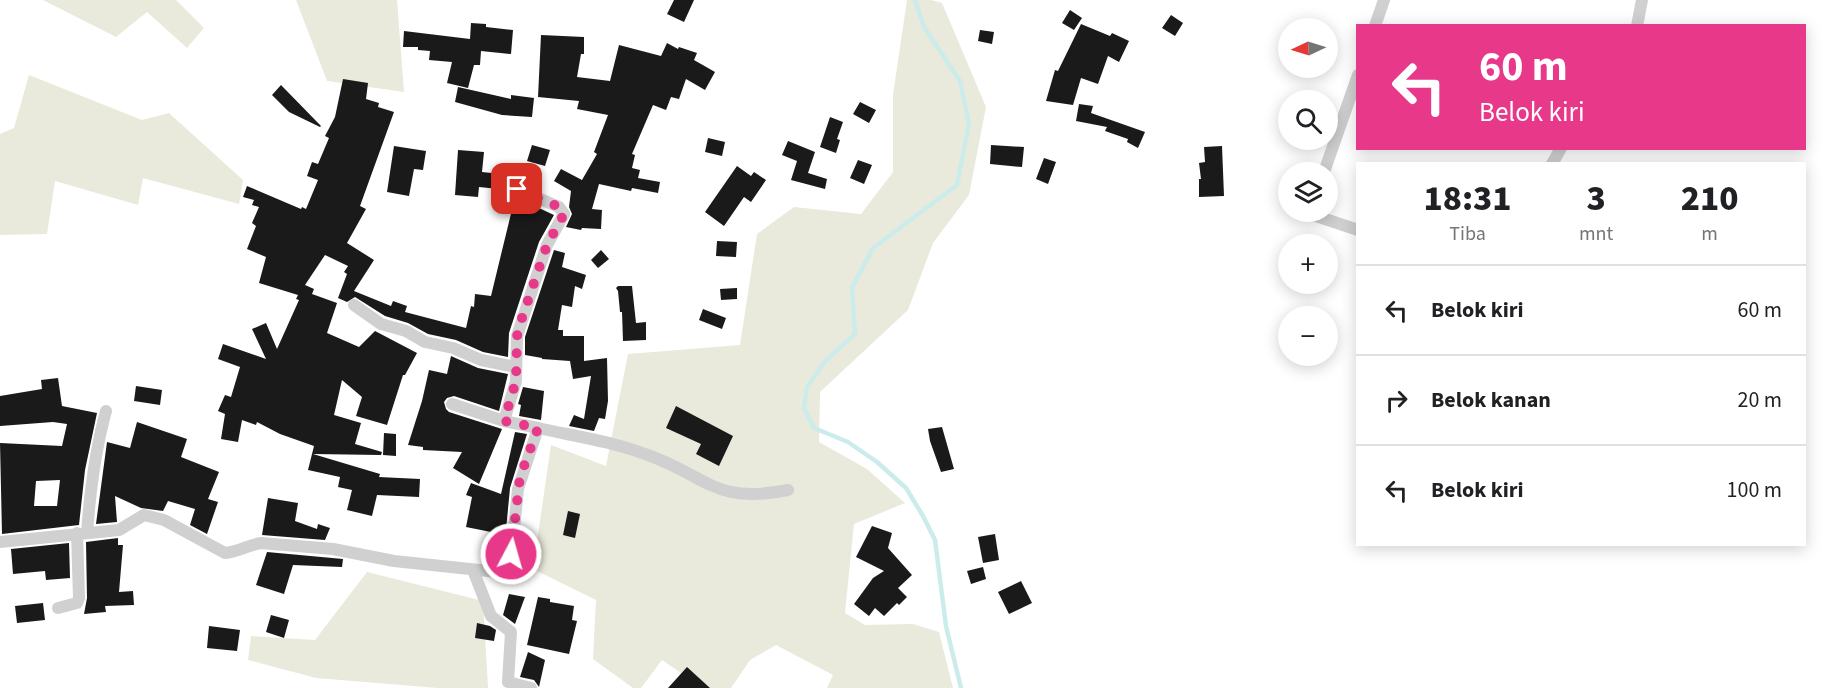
<!DOCTYPE html>
<html lang="id">
<head>
<meta charset="utf-8">
<style>
  :root { --surface:#fff; --page:#f2f2f2; --text:#202124; --muted:#757577; --line:#e0e0e0 }
  body { margin:0; font-family:"Source Sans 3",sans-serif; background:var(--page); color:var(--text); height:100vh; display:flex; flex-direction:column; font-size:22px; white-space:nowrap }
  * { box-sizing:border-box; margin:0 }
  p { font-size:20px; color:var(--muted) }
  .icon { flex:none; width:33px; height:33px; fill:none; stroke:currentColor; stroke-width:2; stroke-linecap:round; stroke-linejoin:round }
  .map { position:relative; flex:1; overflow:hidden }
  .side { position:absolute; left:1356px; top:162px; width:450px; height:384px; display:flex; flex-direction:column; background:var(--surface); border-radius:0px; box-shadow:0 3px 15px #0003 }
  .side>* { flex:none }
  .top-card { position:absolute; left:1356px; top:24px; width:450px; height:126px; border-radius:0px; box-shadow:0 3px 15px #0003; background:#e7388a; color:#fff; overflow:hidden }
  .needle { width:39px; rotate:266deg }
  .tools { position:absolute; left:1278px; top:18px; display:grid; gap:12px }
  .tools a { display:grid; place-items:center; width:60px; height:60px; border-radius:50%; background:var(--surface); box-shadow:0 3px 15px #0003; font-size:30px }
  .pin { position:absolute; display:grid; place-items:center; width:51px; height:51px; color:#fff; margin:-26px; border-radius:12px; box-shadow:0 3px 9px #0006 }
  .me { position:absolute; width:66px; margin:-33px; rotate:6deg; stroke-linejoin:round; filter:drop-shadow(0 0 4px #0008) }
  .turn { display:flex; align-items:center; gap:21px; height:126px; padding:0 24px; font-size:27px }
  .turn .icon { width:78px; height:78px; stroke-width:2.5 }
  .turn b { display:block; font-size:42px; line-height:51px }
  .eta { display:flex; justify-content:space-evenly; align-items:center; height:102px; text-align:center }
  .eta b { font-size:36px; font-weight:800; line-height:42px }
  ul { padding:0; list-style:none }
  li { display:flex; align-items:center; gap:18px; height:90px; padding:0 24px; border-top:2px solid var(--line) }
  li div { flex:1 }
  li b { display:block; font-size:22px }
  li em { font-style:normal }
  .map>svg:first-child { display:block }
</style>
</head>
<body>
<div class="map">
<svg width="1830" height="688" viewBox="0 0 1830 688">
  <rect width="100%" height="100%" fill="#fff"/>
  <path fill="#e9eadb" d="M43,0h133l28,28 -17,20 -40,-36 -31,25z
    M296,0h101l7,92 -77,-11z
    M907,0h24l11,3 44,104 -17,88 -36,48 -25,67 -88,82 -1,50 48,27 38,34 -51,21 -9,89 20,12 48,-1 26,8 14,56h-126l6,-13 -57,-30 -26,15 -19,28h-28l-41,-28 -21,28h-8l-40,-29 3,-59 -63,-31 18,-124 55,21 22,-112 112,-9 17,-111 37,-27 67,7 32,-42v-77z
    M29,75l113,45 27,-7 74,67 -4,24 -96,-26 -5,27 -83,-24 -8,53 -47,1v-101l14,-6z
    M367,572l116,29 5,87h-50l-122,-10 -68,-18 3,-24 64,4z"/>
  <g fill="none" stroke-linecap="round" stroke-linejoin="round">
    <path stroke="#ccecec" stroke-width="4.5" d="M915,0l9,27 36,54 9,43 -12,61 -84,63 -21,40 3,46 -29,26 -19,27 -3,21 10,20 34,14 29,20 29,26 17,28 12,24 11,86 15,62"/>
  </g>
  <path fill="#1a1a1a" fill-rule="evenodd" d="M674,0h20l-10,22 -17,-8z
    M1070,10l12,8 -8,12 -12,-7z
    M1171,15l12,8 -8,13 -13,-8z
    M471,23l15,1v3l27,3 -2,24 -30,-3 -1,14h-6l-6,23 -21,-5 5,-21 -23,-2 1,-9 -12,-1v-3h-15l1,-16 66,8z
    M1081,24l29,12 2,-3 17,8 -10,21 -11,-6 -10,28 -17,-6 -8,27 -27,-4 9,-31 3,1z
    M980,30l14,2 -2,12 -14,-3z
    M541,35l43,2v17h-3l-4,23 33,4 9,-36 42,11 6,-13 11,6 1,-2 18,6 -3,7 21,12 -10,18 -19,-11 -7,20 -8,-2 -5,13 -13,-5 -21,49 3,1 -3,13 8,2 -2,8 22,4 -2,11 -26,-5 -1,3 -32,-7 -7,25 10,1 -1,19 -19,-1 -1,2 -15,-3 6,-13 -3,-7 2,-16 -17,-10 7,-12 21,11 15,-26 -3,-2 14,-37 -31,-6 2,-8 -41,-4z
    M343,79l25,4 -2,16 13,4 -1,4 16,5 -34,94 6,3 -19,34 27,17 -20,31 37,15 2,-5 14,5 -2,6 61,16 5,-22 3,1 1,-13 16,2 24,-99 39,18 -15,27 -30,91 -1,24 -25,-5 -27,-12 -28,-6 -20,-11 -23,-7 -30,-19 -8,5 -9,-4 9,-24 -3,-2 4,-6 -23,-11 -20,30 9,4 -2,5 25,9 -10,30 32,14 16,-16 42,22 -12,22h-2l-16,50 -31,-9 6,-19 -20,-17 -8,35 27,8 -6,21 27,8 -1,3 -68,-1 67,20 -1,3 41,2 -1,18 -42,-2 -5,21 -25,-6 5,-20 -14,-3 2,-10 -32,-7 6,-24 -34,-12 -23,-12 -1,3 -14,-5 -4,22 -17,-3 4,-25 -7,-3 7,-16 6,2 9,-30 -22,-8 5,-15 43,15 -14,-30 14,-6 11,26 22,-49 -3,-1 2,-4 -39,-12 7,-26 -19,-8 9,-23 -4,-3 7,-16 -7,-2 2,-5 -11,-3 4,-11 54,23 1,-2 4,2 12,-29 -11,-4 5,-14 6,2 11,-26 -4,-2 10,-19z
    M281,85l40,41 -1,1 -31,-15 -17,-17z
    M458,87l53,12v-4l23,3 -2,19 -30,-2 -47,-13z
    M860,102l16,8 -7,13 -16,-9z
    M1079,104l14,2 -2,7 54,19 -7,16 -11,-6 1,-3 -23,-8 2,-4 -31,-6z
    M830,117l13,5 -6,17 3,1 -4,13 -16,-6z
    M708,138l17,4 -3,14 -17,-4z
    M788,141l27,11 -7,21 19,6 -2,10 -34,-9 6,-19 -15,-6z
    M532,145l18,5 -5,16 -18,-5z
    M991,145l33,2 -2,20 -32,-3z
    M394,146l32,5 -3,19 -9,-1 -5,27 -22,-4z
    M1222,146l2,50 -25,1v-18h2l-2,-16 6,-1 -1,-15z
    M458,150l26,2 -2,20 28,3 -1,15 -30,-3 -1,10 -23,-2z
    M1044,158l12,4 -8,22 -12,-5z
    M858,160l14,5 -8,19 -14,-6z
    M737,166l14,10 3,-4 12,8 -15,22 -7,-5 -20,29 -19,-14z
    M717,241l20,1 -1,15 -20,-1z
    M554,250l11,3 -3,14 24,8 -4,14 -7,-3 -3,21 -10,-2 -4,25h5v6h21v25l23,-3 1,43 -3,18 -6,-1 -5,13 -25,-5 5,-11 10,4 7,-43 -18,3 -3,-18 -28,-2v-1l-17,-3v-18z
    M601,250l8,9 -11,9 -7,-8z
    M618,286h14l4,37 10,-1v18l-23,1 -1,-29h-2l-2,-21 -2,-3z
    M737,288v11l-16,1 -1,-11z
    M703,309l23,9 -4,11 -23,-9z
    M451,356l27,12 30,6 -9,37 -45,-15 -7,2 -3,4 2,7 3,3 53,17 -23,55 -26,-16 9,-16 -39,-2v-3l-15,-2 14,-44 7,-31 18,4z
    M58,378l4,28 35,7 -12,57 -6,55 -77,9 -2,-91 62,3 5,-22 -14,-2 -53,4v-30l42,-7 -1,-9zM60,480l-3,26h-23l2,-25z
    M136,386l26,4 -2,15 -26,-4z
    M523,387l21,4 -3,29 -22,-4 2,-11 -3,-1z
    M676,406l57,30 -14,30 -23,-12 5,-10 -35,-16z
    M137,422l50,17 -6,18 38,15 -11,27 10,3 -11,32 -17,-9 5,-16 -27,-8 -5,10 -22,-3 -26,-12 2,26 -21,2 11,-82 23,6z
    M942,427l12,42 -13,3 -11,-31 -2,-12z
    M515,432l12,2 -17,54 -6,63 -17,-4 4,-15 -25,-5 6,-30 -6,-2 5,-12 30,11z
    M384,433l12,1v22l-13,-1z
    M268,498l30,5 -3,18 22,8 1,-5 12,4 -5,12 -63,-5z
    M568,511l12,3 -5,24 -12,-3z
    M872,526l20,7 -4,15 24,27 -14,13 9,9 -8,8 -2,-2 -13,13 -9,-8 -6,8 -15,-12 19,-26 11,-7 -28,-14z
    M995,534l4,26 -16,3 -5,-26z
    M118,538v7h5l-4,47 14,-1 1,14 -29,1 1,6 -22,2 3,-16 -1,-56z
    M69,543l1,35 -24,2 -1,-9 -32,3 -2,-25z
    M267,552l76,7 -1,8 -49,-2 -9,29 -28,-9z
    M983,567l3,12 -15,5 -4,-13z
    M1021,581l11,22 -23,11 -11,-22z
    M509,594l16,3 -10,27 -12,-9z
    M538,597l12,2v3l24,4 -2,14 5,1 -8,33 -42,-9z
    M43,603l2,17 -28,3 -2,-17z
    M271,615l18,5 -5,18 -18,-6z
    M477,623l13,3 6,4 -2,11 -19,-3z
    M209,626l31,4 -3,21 -30,-3z
    M528,652l17,8 -6,27 -5,-7 -14,-3z
    M687,667l23,21h-42z"/>
  <g fill="none" stroke-linecap="round" stroke-linejoin="round">
    <path stroke="#d0d0d0" stroke-width="12" d="M1375,26l9,-26
      M1637,26l5,-26
      M1552,164l9,-16
      M1324,172l34,-97
      M1310,212v2l48,16
      M354,305l27,19 25,7 19,11 28,6 28,12 35,7
      M452,404l52,17
      M538,428c36,8 72,13 107,26 62,21 68,51 143,36
      M87,533c3,-42 8,-82 19,-122
      M0,542l119,-12 25,-15 20,5 61,33c13,-1 23,-8 36,-10l72,6 61,12 104,11 7,1 5,-3 8,-81 20,-61 -34,-7 12,-40 1,-45 30,-91 17,-31 -5,-7 -42,-18
      M473,570l18,46 20,16 -3,50 23,6
      M58,608l19,-5 2,-5 -2,-65"/>
  </g>
  <g fill="none" stroke-linecap="round" stroke-linejoin="round">
    <path stroke="#e7388a" stroke-width="10" stroke-dasharray="0 18" d="M511,554l9,-77 18,-49 -34,-7 12,-40 1,-45 5,-18 25,-73 17,-31 -5,-7 -42,-18"/>
  </g>
</svg>
<div class="tools">
<a><svg class="needle" viewBox="-14 -14 28 28"><path d="M0-13l5 13h-10z" fill="#e53935"/><path d="M0 13l5-13h-10z" fill="#757577"/></svg></a>
<a><svg class="icon" aria-label="search" viewBox="0 0 24 24"><circle cx="10" cy="10" r="6"/><path d="M15 15l6 6"/></svg></a>
<a><svg class="icon" aria-label="layers" viewBox="0 0 24 24"><path d="M12 4l9 5-9 5-9-5zM3 14l9 5 9-5"/></svg></a>
<a>+</a>
<a>−</a>
</div>
<div class="pin" style="left:517px;top:189px;background:#d93025"><svg class="icon" aria-label="arrive" viewBox="0 0 24 24"><path d="M6 21V4h12l-3 4 3 4H6"/></svg></div>
<svg class="me" style="left:511px;top:554px" viewBox="-20 -20 40 40"><circle r="17" fill="#e7388a" stroke="#fff" stroke-width="3"/><path d="M0-11L8 9 0 5-8 9z" fill="#fff"/></svg>
<div class="top-card">
<div class="turn"><svg class="icon" aria-label="left" viewBox="0 0 24 24"><path d="M17 20v-9H6M10 6l-5 5 5 5"/></svg><div><b>60 m</b>Belok kiri</div></div>
</div>
<section class="side">
<div class="eta">
<div><b>18:31</b><p>Tiba</p></div>
<div><b>3</b><p>mnt</p></div>
<div><b>210</b><p>m</p></div>
</div>
<ul>
<li><svg class="icon" aria-label="left" viewBox="0 0 24 24"><path d="M17 20v-9H6M10 6l-5 5 5 5"/></svg><div><b>Belok kiri</b></div><em>60 m</em></li>
<li><svg class="icon" aria-label="right" viewBox="0 0 24 24"><path d="M7 20v-9h11M14 6l5 5-5 5"/></svg><div><b>Belok kanan</b></div><em>20 m</em></li>
<li><svg class="icon" aria-label="left" viewBox="0 0 24 24"><path d="M17 20v-9H6M10 6l-5 5 5 5"/></svg><div><b>Belok kiri</b></div><em>100 m</em></li>
</ul>
</section>
</div>
</body>
</html>
